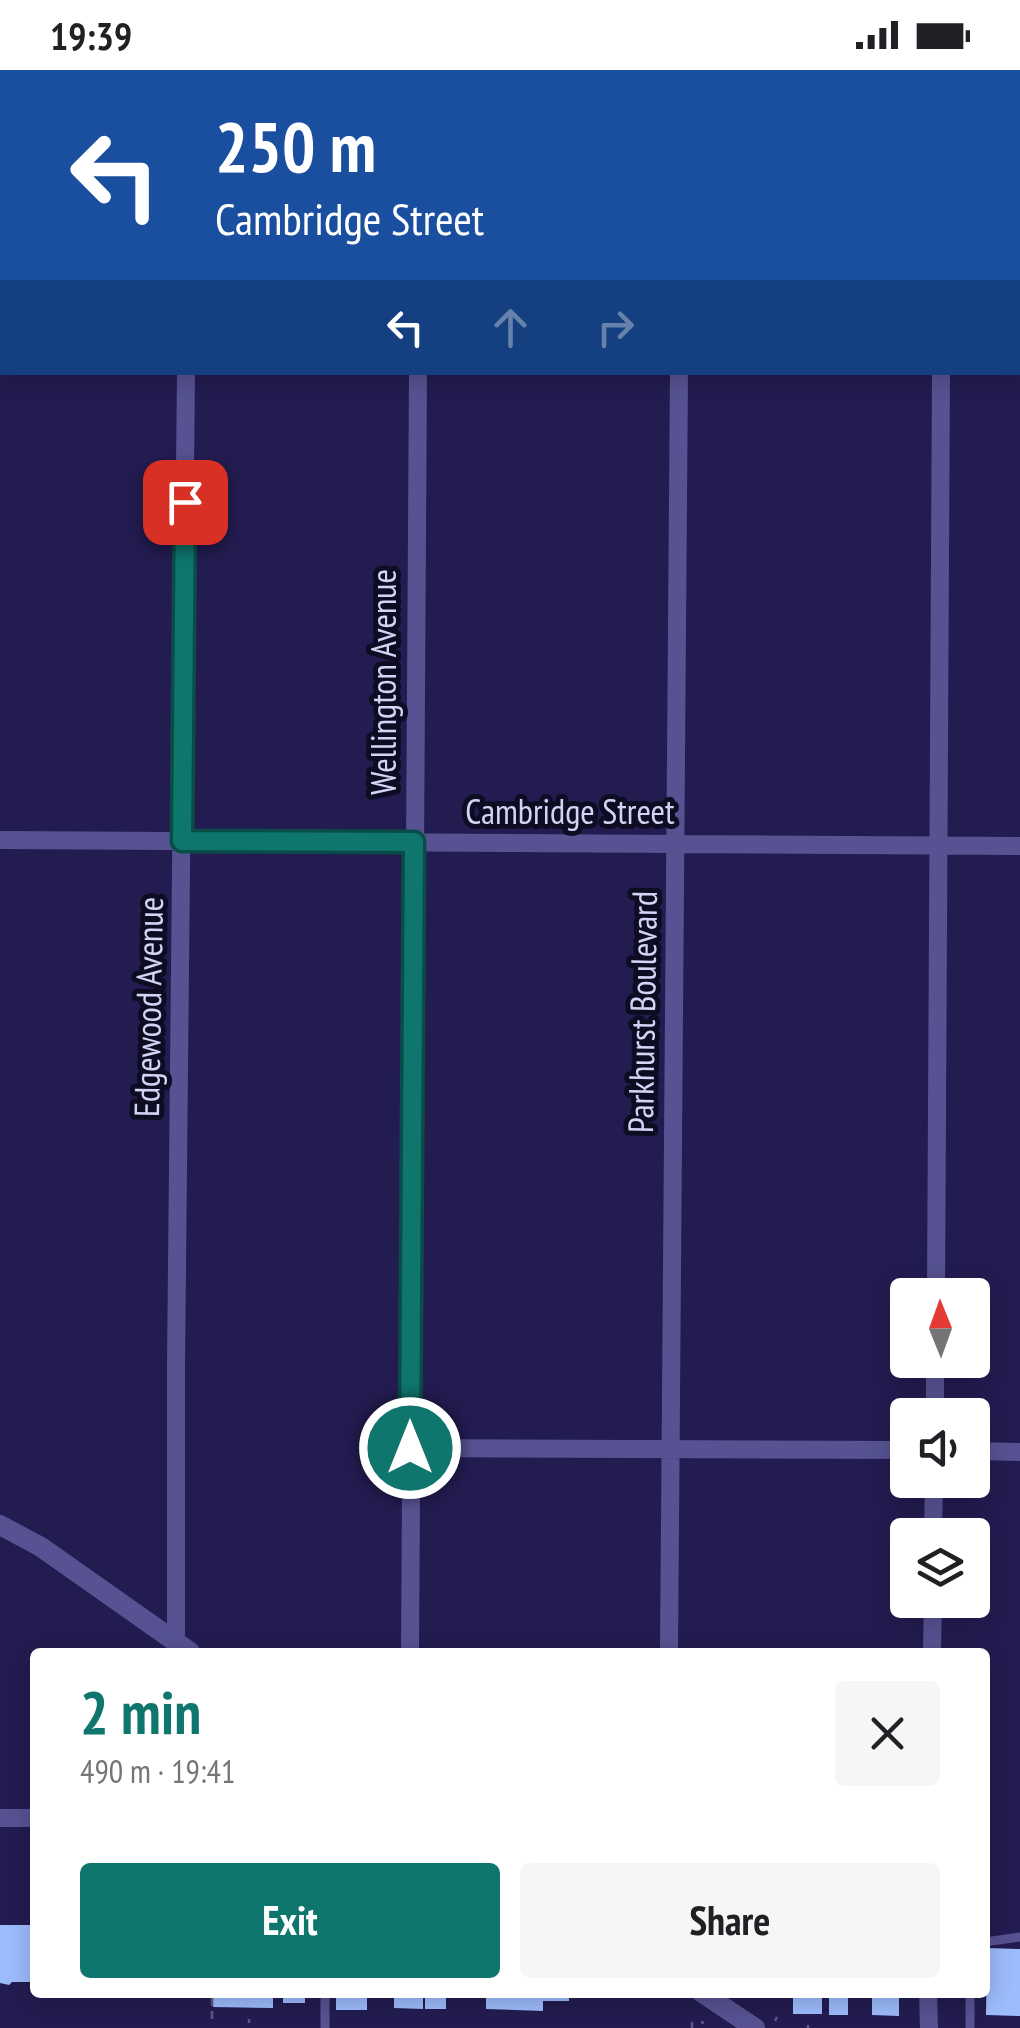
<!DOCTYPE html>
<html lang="en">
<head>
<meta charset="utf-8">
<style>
  :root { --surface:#fff; --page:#f6f6f6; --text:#202124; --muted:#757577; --accent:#0f766e }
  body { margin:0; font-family:"PT Sans Narrow",sans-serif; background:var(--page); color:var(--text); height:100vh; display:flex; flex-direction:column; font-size:38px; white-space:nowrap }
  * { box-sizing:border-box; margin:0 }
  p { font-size:32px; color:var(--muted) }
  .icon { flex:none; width:55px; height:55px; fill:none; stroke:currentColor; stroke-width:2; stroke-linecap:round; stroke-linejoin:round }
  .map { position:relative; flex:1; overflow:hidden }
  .details { position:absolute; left:30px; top:1578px; width:960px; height:350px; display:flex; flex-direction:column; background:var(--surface); border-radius:10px; box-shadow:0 5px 25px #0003 }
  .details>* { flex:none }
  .banner { position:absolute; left:0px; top:0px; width:1020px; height:305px; box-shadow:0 5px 25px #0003; background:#1a4fa0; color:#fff; overflow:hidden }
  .needle { width:65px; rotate:359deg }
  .tools { position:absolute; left:890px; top:1208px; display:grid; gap:20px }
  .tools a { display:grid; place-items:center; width:100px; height:100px; border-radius:10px; background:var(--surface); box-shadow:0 5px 25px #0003; font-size:50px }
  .pin { position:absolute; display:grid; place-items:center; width:85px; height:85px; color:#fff; margin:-42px; border-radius:20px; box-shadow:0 5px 15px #0006 }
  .me { position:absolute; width:110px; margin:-55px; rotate:0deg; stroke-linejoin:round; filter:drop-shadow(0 0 8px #0008) }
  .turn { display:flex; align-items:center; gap:35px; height:210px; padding:0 50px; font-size:45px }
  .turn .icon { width:130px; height:130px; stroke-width:2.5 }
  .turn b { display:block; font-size:70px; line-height:85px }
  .lanes { display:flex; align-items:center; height:95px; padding:0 50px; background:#0003; justify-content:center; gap:50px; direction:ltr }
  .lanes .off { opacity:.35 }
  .round { display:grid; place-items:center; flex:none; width:105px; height:105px; border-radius:10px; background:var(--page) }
  .overview { display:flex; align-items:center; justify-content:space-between; height:170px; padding:0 50px }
  h1 { font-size:60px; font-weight:700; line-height:75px; color:var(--accent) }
  .button { display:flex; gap:20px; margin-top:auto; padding:20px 50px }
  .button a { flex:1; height:115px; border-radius:10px; background:var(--accent); color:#fff; font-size:40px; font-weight:700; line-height:115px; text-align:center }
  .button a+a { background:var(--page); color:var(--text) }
  .status { display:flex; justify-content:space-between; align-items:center; height:70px; padding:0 50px; background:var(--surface); direction:ltr }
  .status svg { height:28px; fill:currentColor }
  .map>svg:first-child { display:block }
</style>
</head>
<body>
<div class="status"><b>19:39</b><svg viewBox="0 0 49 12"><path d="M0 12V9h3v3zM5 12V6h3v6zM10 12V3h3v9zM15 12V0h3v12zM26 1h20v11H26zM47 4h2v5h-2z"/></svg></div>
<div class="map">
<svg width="1020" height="1958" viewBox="0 0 1020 1958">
  <rect width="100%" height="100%" fill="#231c51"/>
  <path fill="#9dbcfd" d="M0,1855h35v57h-23l-3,3 -9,-2z
    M987,1878l33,1v67l-34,-1z
    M213,1922h60v16l-60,-1z
    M283,1922h22v11h-22z
    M336,1922h31v18h-31z
    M394,1922h29v17l-29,-1z
    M425,1922h21v17h-21z
    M486,1922h83v9h-26v10l-57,-2z
    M793,1922h55v23h-19v-19h-7v18h-29z
    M872,1922h27v24l-27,-1z"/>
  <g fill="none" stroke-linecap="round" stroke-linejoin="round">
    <path stroke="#5d5887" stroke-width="2.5" stroke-dasharray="8 5" stroke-linecap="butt" d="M212,1949v-27
      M775,1951l2,-4
      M692,1952v6
      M701,1952l3,1
      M249,1953v-4
      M808,1955v3"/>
    <path stroke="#575393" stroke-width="9" d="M985,1872l35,-5
      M970,1922v36
      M325,1958v-36"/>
    <path stroke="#575393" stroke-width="18" d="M188,2v-2
      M420,2v-2
      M682,2v-2
      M942,2l1,-2
      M0,168h2
      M1018,172h2
      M0,770l1020,6
      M936,1225l5,-923
      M935,1345v-55
      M410,1378l498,2
      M972,1381l48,1
      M933,1465l1,-55
      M176,1573v-277l10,-994
      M410,1582l8,-1280
      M669,1582l10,-1280
      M932,1582l1,-52
      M0,1748h35
      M928,1922l1,36"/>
    <path stroke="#575393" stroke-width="20" d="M0,1455l41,22 149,105
      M701,1922l54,36"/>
  </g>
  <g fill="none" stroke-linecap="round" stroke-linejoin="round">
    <defs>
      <path id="route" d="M185,432l-3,339 232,1 -4,606"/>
    </defs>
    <use href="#route" stroke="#0a4d48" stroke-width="25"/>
    <use href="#route" stroke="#0f766e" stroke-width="18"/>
  </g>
  <g text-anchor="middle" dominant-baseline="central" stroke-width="10" stroke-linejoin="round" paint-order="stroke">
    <g font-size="35" fill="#d3d4f5" stroke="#0e0c22">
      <text transform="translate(383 612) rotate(-90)">Wellington Avenue</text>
      <text x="570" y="741">Cambridge Street</text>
      <text transform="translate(148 937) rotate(-89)">Edgewood Avenue</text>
      <text transform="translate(642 942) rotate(-89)">Parkhurst Boulevard</text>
    </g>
  </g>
</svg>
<div class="tools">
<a><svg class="needle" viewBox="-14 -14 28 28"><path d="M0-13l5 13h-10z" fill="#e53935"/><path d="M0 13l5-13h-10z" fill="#757577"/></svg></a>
<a><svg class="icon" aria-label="sound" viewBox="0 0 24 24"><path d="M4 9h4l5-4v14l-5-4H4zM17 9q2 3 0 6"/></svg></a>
<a><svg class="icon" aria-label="layers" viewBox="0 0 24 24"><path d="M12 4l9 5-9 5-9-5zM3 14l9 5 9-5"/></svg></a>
</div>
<div class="pin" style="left:185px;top:432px;background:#d93025"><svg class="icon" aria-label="arrive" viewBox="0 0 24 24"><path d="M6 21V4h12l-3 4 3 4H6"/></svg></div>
<svg class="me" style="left:410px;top:1378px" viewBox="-20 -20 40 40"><circle r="17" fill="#0f766e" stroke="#fff" stroke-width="3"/><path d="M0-11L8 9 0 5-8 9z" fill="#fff"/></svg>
<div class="banner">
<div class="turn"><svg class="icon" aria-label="left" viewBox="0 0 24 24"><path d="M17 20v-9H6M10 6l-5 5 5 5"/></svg><div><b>250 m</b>Cambridge Street</div></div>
<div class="lanes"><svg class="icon" aria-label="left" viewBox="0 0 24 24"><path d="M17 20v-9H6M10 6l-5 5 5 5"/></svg><svg class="icon off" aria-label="ahead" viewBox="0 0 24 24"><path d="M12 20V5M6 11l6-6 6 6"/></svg><svg class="icon off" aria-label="right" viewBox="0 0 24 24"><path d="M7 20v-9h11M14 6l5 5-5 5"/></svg></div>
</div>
<section class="details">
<div class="overview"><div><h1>2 min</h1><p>490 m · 19:41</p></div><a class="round"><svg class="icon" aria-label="close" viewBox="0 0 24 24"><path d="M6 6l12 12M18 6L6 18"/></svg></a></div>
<div class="button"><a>Exit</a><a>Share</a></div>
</section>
</div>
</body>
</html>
